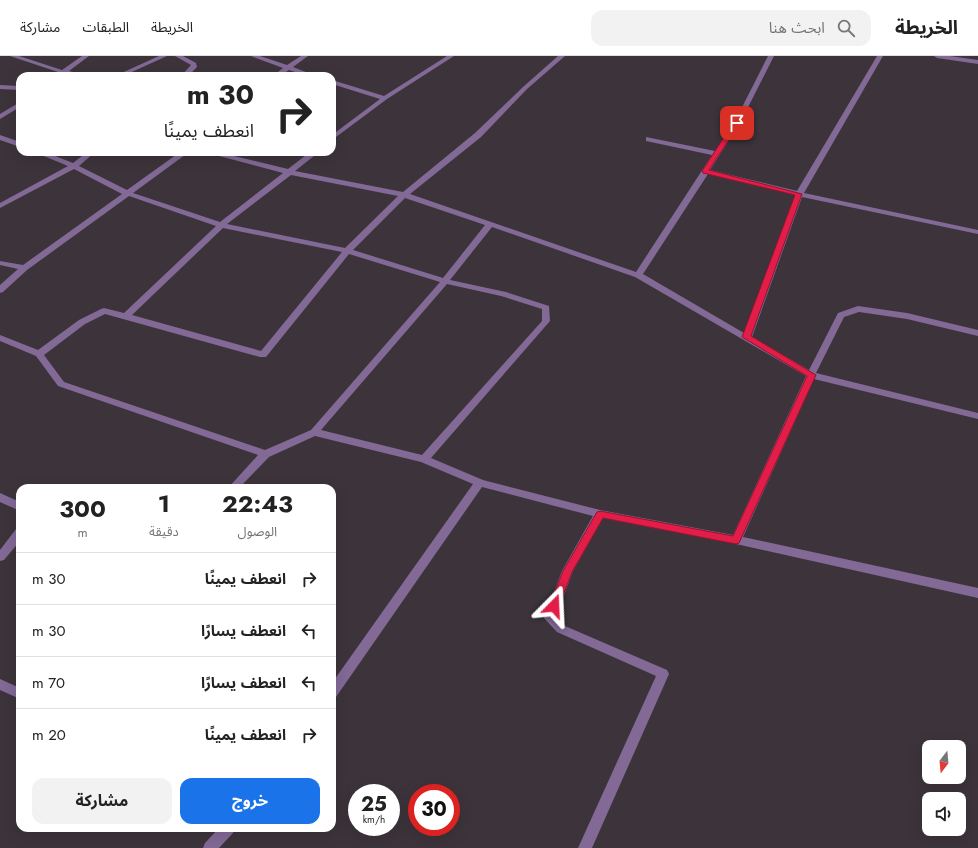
<!DOCTYPE html>
<html lang="ar">
<head>
<meta charset="utf-8">
<style>
  :root { --surface:#fff; --page:#f2f2f2; --text:#222; --muted:#767676; --line:#e0e0e0; --accent:#1a73e8 }
  body { margin:0; font-family:Jost,"Noto Sans Arabic",sans-serif; background:var(--page); color:var(--text); direction:rtl; height:100vh; display:flex; flex-direction:column; font-size:15px; white-space:nowrap }
  * { box-sizing:border-box; margin:0 }
  p { font-size:13px; color:var(--muted) }
  .icon { flex:none; width:22px; height:22px; fill:none; stroke:currentColor; stroke-width:2; stroke-linecap:round; stroke-linejoin:round }
  .map { position:relative; flex:1; overflow:hidden; direction:ltr }
  .side { position:absolute; left:16px; top:428px; width:320px; height:348px; display:flex; flex-direction:column; background:var(--surface); border-radius:12px; box-shadow:0 4px 16px #0002; direction:rtl }
  .side>* { flex:none }
  .guide { position:absolute; left:16px; top:16px; width:320px; height:84px; border-radius:12px; box-shadow:0 4px 16px #0002; direction:rtl; background:#fff; color:var(--text); overflow:hidden }
  .needle { width:26px; rotate:196deg }
  .buttons { position:absolute; left:922px; top:684px; display:grid; gap:8px }
  .buttons a { display:grid; place-items:center; width:44px; height:44px; border-radius:8px; background:var(--surface); box-shadow:0 4px 16px #0002; font-size:20px }
  .speed { position:absolute; left:348px; top:728px; display:flex; gap:8px; font-size:20px; font-weight:700; text-align:center }
  .speed>* { display:grid; place-content:center; width:52px; height:52px; border-radius:50%; background:var(--surface); box-shadow:0 4px 16px #0002; line-height:1 }
  .speed small { font-size:10px; font-weight:400 }
  .speed .limit { border:6px solid #d22; background:#fff; color:#111 }
  .pin { position:absolute; display:grid; place-items:center; width:34px; height:34px; color:#fff; margin:-17px; border-radius:8px; box-shadow:0 2px 6px #0006 }
  .me { position:absolute; width:44px; margin:-22px; rotate:21deg; stroke-linejoin:round; filter:drop-shadow(0 0 3px #0008) }
  .turn { display:flex; align-items:center; gap:14px; height:84px; padding:0 16px; font-size:18px }
  .turn .icon { width:52px; height:52px; stroke-width:2.5 }
  .turn b { display:block; font-size:28px; line-height:34px }
  .eta { display:flex; justify-content:space-evenly; align-items:center; height:68px; text-align:center }
  .eta b { font-size:24px; font-weight:700; line-height:28px }
  .primary-button { display:flex; gap:8px; margin-top:auto; padding:8px 16px }
  .primary-button a { flex:1; height:46px; border-radius:12px; background:var(--accent); color:#fff; font-size:16px; font-weight:700; line-height:46px; text-align:center }
  .primary-button a+a { background:var(--page); color:var(--text) }
  ul { padding:0; list-style:none }
  li { display:flex; align-items:center; gap:12px; height:52px; padding:0 16px; border-top:1px solid var(--line) }
  li div { flex:1 }
  li b { display:block; font-size:15px }
  li em { font-style:normal }
  header { display:flex; align-items:center; gap:24px; box-sizing:border-box; height:56px; padding:0 20px; background:var(--surface); border-bottom:1px solid var(--line) }
  header strong { font-size:19px }
  nav { display:flex; gap:22px; margin-inline-start:auto; font-size:14px }
  .search { width:280px; height:36px; background:var(--page); display:flex; align-items:center; gap:10px; box-sizing:border-box; padding:0 14px; border-radius:12px; color:var(--muted); font-size:15px }
  .map>svg:first-child { display:block }
</style>
</head>
<body>
<header>
<strong>الخريطة</strong>
<div class="search"><svg class="icon" aria-label="search" viewBox="0 0 24 24"><circle cx="10" cy="10" r="6"/><path d="M15 15l6 6"/></svg>ابحث هنا</div>
<nav><a>الخريطة</a><a>الطبقات</a><a>مشاركة</a></nav>
</header>
<div class="map">
<svg width="978" height="792" viewBox="0 0 978 792">
  <rect width="100%" height="100%" fill="#3c343a"/>
  <g fill="none" stroke-linecap="round" stroke-linejoin="round">
    <path fill="#826996" fill-rule="evenodd" d="M10,0h9l43,14 20,-14h7l-20,15 19,5 -24,-2 -6,1v-3z
      M159,0h8l-44,20h-8z
      M175,0h8l13,7 1,4 -9,9h-7l10,-11z
      M251,0h9l27,9 14,-9h7l-15,11 23,9h-9l-18,-6 -9,6h-7l10,-8z
      M447,0h7l-67,43 -55,41v-5l48,-36 -48,-15v-4l52,16z
      M558,0h7l-38,33 -46,48 -71,57 226,78 76,-117 -66,-14v-4l69,14 19,-28 34,-67h6l-34,67 -30,47 87,21 80,-135h6l-79,137 174,37v4l-176,-37 -50,140 57,33 29,-57 20,-7 49,7 71,17v6l-71,-17 -48,-7 -15,5 -28,56 162,40v6l-164,-40 -71,158 235,51v10l-242,-54 -133,-26 -30,53 -17,46 9,9 102,44 2,4 -77,174h-14l78,-172 -99,-44 -13,-14 18,-47 31,-55 -111,-29 -146,210 -4,1v-15l141,-199 -52,-22 -106,-26 -46,21 -30,31h-11l30,-33 -200,-69 -22,-30 -36,-15v-6l38,15 41,-30 22,-11 3,-1 20,5 92,-87 -87,-30 -102,74 -24,22 -3,1v-8l18,-16 -18,-4v-4l23,4 99,-71 -48,-25 -74,39v-5l68,-37 -34,-14h11l28,11 14,-11h8l-16,14 48,24 53,-38h9l-56,41 87,29 63,-49 -79,-21h13l71,17 22,-17h9l-24,19 108,21 72,-59 48,-46zM708,118l87,21 -51,138 -101,-59zM291,119l107,21 -53,52 -118,-24zM405,142l80,27 -42,53 -90,-28zM492,171l143,50 171,99 -73,159 -133,-25 -117,-30 -52,-22 119,-137 -1,-15 -43,-14 -56,-12zM223,172l119,24 -81,99 -129,-36zM349,198l91,28 -129,148 -46,20 -201,-68 -20,-27 41,-31 20,-10 155,43h6zM447,228l54,12 41,13v12l-120,134 -101,-25z
      M934,0h16l28,4v4l-41,-6z
      M0,29l20,1v4l-20,-1z
      M20,46v5l-20,12v-5z
      M0,79l20,7v5l-20,-7z
      M0,437l20,9v9l-20,-9z
      M20,472v13l-16,19 -4,1v-11l16,-21z
      M0,623l20,9v11l-20,-9z
      M219,772h16l-2,5 -14,15h-16l2,-5z"/>
  </g>
  <path fill="#e11d48" stroke="#92132f" d="M737,65l3,2 -31,47 93,24 -51,142 65,39 -77,168 -3,1 -133,-26 -31,54 -14,37h-8l-1,-3 14,-35 34,-59 3,-1 133,25 74,-160 -65,-39 53,-142 -92,-22 -1,-2 32,-49z"/>
</svg>
<div class="buttons">
<a><svg class="needle" viewBox="-14 -14 28 28"><path d="M0-13l5 13h-10z" fill="#e53935"/><path d="M0 13l5-13h-10z" fill="#767676"/></svg></a>
<a><svg class="icon" aria-label="sound" viewBox="0 0 24 24"><path d="M4 9h4l5-4v14l-5-4H4zM17 9q2 3 0 6"/></svg></a>
</div>
<div class="speed"><div>25<small>km/h</small></div><div class="limit">30</div></div>
<div class="pin" style="left:737px;top:67px;background:#d93025"><svg class="icon" aria-label="arrive" viewBox="0 0 24 24"><path d="M6 21V4h12l-3 4 3 4H6"/></svg></div>
<svg class="me" style="left:554px;top:550px" viewBox="-20 -20 40 40"><path d="M0-17L14 15 0 8-14 15z" fill="#e11d48" stroke="#fff" stroke-width="4"/></svg>
<div class="guide">
<div class="turn"><svg class="icon" aria-label="right" viewBox="0 0 24 24"><path d="M7 20v-9h11M14 6l5 5-5 5"/></svg><div><b>30 m</b>انعطف يمينًا</div></div>
</div>
<section class="side">
<div class="eta">
<div><b>22:43</b><p>الوصول</p></div>
<div><b>1</b><p>دقيقة</p></div>
<div><b>300</b><p>m</p></div>
</div>
<ul>
<li><svg class="icon" aria-label="right" viewBox="0 0 24 24"><path d="M7 20v-9h11M14 6l5 5-5 5"/></svg><div><b>انعطف يمينًا</b></div><em>30 m</em></li>
<li><svg class="icon" aria-label="left" viewBox="0 0 24 24"><path d="M17 20v-9H6M10 6l-5 5 5 5"/></svg><div><b>انعطف يسارًا</b></div><em>30 m</em></li>
<li><svg class="icon" aria-label="left" viewBox="0 0 24 24"><path d="M17 20v-9H6M10 6l-5 5 5 5"/></svg><div><b>انعطف يسارًا</b></div><em>70 m</em></li>
<li><svg class="icon" aria-label="right" viewBox="0 0 24 24"><path d="M7 20v-9h11M14 6l5 5-5 5"/></svg><div><b>انعطف يمينًا</b></div><em>20 m</em></li>
</ul>
<div class="primary-button"><a>خروج</a><a>مشاركة</a></div>
</section>
</div>
</body>
</html>
